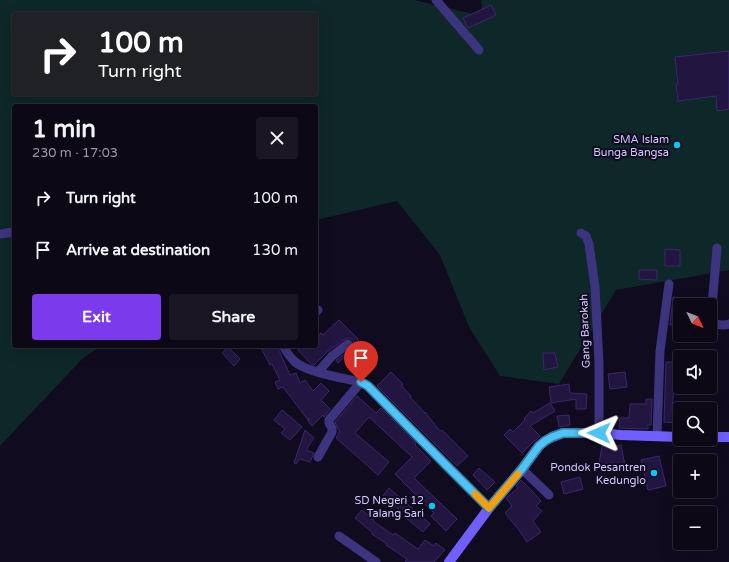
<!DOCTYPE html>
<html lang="en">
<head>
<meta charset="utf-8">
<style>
  :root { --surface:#0c0816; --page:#1a1623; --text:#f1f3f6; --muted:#9a9aa1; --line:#2c2935; --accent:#7c3aed }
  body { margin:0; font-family:"Varela Round",sans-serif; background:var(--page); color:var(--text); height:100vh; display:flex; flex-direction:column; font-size:15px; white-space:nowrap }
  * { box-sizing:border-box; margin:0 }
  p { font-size:13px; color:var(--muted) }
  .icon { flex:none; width:22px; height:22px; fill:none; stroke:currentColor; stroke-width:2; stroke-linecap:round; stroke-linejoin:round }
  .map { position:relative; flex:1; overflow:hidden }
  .panel { position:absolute; left:12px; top:104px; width:306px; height:244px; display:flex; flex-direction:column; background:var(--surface); border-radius:4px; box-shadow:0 4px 16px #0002,0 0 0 1px var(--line) }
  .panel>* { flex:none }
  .hud { position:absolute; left:12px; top:12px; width:306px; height:84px; border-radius:4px; box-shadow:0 4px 16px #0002,0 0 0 1px var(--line); background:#202124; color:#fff; overflow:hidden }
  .needle { width:26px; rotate:133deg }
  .fabs { position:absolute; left:673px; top:298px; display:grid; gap:8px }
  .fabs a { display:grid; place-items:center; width:44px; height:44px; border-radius:4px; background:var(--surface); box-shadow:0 4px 16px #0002,0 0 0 1px var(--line); font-size:20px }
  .pin { position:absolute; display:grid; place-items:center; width:34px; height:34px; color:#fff; margin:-41px -17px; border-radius:50% 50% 50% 0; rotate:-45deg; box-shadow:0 0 4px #0007 }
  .pin .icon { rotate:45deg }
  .me { position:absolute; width:44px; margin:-22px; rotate:271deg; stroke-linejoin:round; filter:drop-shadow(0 0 3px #0008) }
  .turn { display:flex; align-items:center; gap:14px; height:84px; padding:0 20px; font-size:18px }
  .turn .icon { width:52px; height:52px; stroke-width:2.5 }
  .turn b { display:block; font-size:28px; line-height:34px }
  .round { display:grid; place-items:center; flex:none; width:42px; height:42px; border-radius:4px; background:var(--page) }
  .summary { display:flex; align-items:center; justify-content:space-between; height:68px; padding:0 20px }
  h1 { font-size:24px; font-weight:800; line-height:30px }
  .primary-button { display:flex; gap:8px; margin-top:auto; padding:8px 20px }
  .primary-button a { flex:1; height:46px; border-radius:4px; background:var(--accent); color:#fff; font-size:16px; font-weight:800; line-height:46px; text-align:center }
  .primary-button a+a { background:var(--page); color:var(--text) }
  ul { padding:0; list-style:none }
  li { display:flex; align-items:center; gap:12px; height:52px; padding:0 20px }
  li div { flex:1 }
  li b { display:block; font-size:15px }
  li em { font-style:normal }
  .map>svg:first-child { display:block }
</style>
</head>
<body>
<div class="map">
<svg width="729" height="562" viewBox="0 0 729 562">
  <rect width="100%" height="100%" fill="#100b1e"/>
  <path fill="#0e2728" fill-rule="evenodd" d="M0,0h414l68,16 -1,-16h248v270l-113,20 -57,94 -59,-8 -31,-49 -29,-72 -43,-54 -81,19v-114h-302v240h87l-18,12 -83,88zM14,14h302v80h-302z"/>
  <path fill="#221640" stroke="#3b276d" d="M491,5l5,10 -28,13 -5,-10z
    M729,51v58l-12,2 -1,-15 -38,5 -2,-17h2l-3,-27z
    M665,249l15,1v16h-15z
    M639,270h18v10l-18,-1z
    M673,297l10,1v7h-3v20h-10z
    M339,320l19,19h-1l13,16 -16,13 -10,-11 -6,6 -2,-3 16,-11 2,-3v-3l-1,-3 -3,-2h-3l-20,14 -13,13 -3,-1 -13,-14 5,-4h13v-8l5,-5 2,2z
    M260,346h17l13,29 6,-2 4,10 5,-3 8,11 8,-8 8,8 -8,9 9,9 -6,8 -1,-2 -11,11 -4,-5 1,-3 -1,2 -25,-33 -5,2 -3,-7 5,-2 -8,-16 -2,1z
    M228,347l12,12 -6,7 -12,-13z
    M543,353h12l3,14 -14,3z
    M666,362h11l1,25h-4l-2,23 8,-3v16l-16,-1z
    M391,372l12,12 -2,1 10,11 -1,1 15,16v-1l15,19 2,-1 26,26 -11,10 -80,-80z
    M625,372l2,15 -17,2 -2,-15z
    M569,384l1,9 17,1 -1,15h-10v-10l-25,4 -2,-16z
    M357,396l19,17 5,-5 35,35 -1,2 16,16 -17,17 43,41 -11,12 -15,-15 3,-3 -39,-39 17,-17 -43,-40 -14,16 34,29 -11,13 -42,-37 4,-7 -2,-2 -3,-7z
    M646,399h6l-1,26h-3v4l-29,-1 1,-10h9l1,-14h16z
    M550,403l5,8 -25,15 10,10 -5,5h-1l-12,12 -18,-18 6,-6 3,3 12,-12 -1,-1 7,-8 2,2z
    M282,410l20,17 -12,13 -9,-7 4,-4 -11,-9z
    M569,415l1,10 -11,2 -2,-11z
    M305,430l9,8 -8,12 8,3 -4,9 -10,-3 -4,5 -2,-1z
    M621,445l5,25 -11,2 -2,-9 -14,1 3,-18 8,1z
    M659,456l7,30 -18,4 -7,-30z
    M479,468l16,14 -8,8 -14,-15z
    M580,477l3,12 -19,5 -3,-12z
    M521,480l12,12 8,9 -5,5 6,5 -9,10 8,11 -14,10 -8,-12 -14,-17 7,-7 -6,-8 12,-10 -2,-2z
    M389,488l41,36 -7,8 -18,-15 1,-2 -23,-19z
    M362,510l12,10 -1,1 20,14 2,-2 23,16 7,-9 9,6 2,-3 9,7 -11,12h-29l2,-3 -21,-14 1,-1 -15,-10 1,-1 -18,-15z"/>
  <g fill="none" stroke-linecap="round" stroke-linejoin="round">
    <path stroke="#3d3480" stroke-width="9" d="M436,0l43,50
      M581,233l5,3 3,8 6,43 4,76v70
      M0,234l14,-2
      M717,248l-6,70 1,5c6,2 11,3 17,1
      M316,312l2,-2
      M283,346c3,5 7,11 11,15 11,11 51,18 67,21l7,4 79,80 42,42
      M318,372l14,-16 16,-12
      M657,436l3,-85 9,-67
      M318,457l14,-25v-4l-3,-5v-3l32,-38
      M522,469l27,26
      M339,536l37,26"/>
    <path stroke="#705fff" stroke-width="10" d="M710,437h19
      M449,562l40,-54 33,-39 17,-23 6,-5 7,-4 11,-4h36l22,2 59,2"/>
  </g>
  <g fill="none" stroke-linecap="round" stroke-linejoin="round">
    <defs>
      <path id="route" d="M361,382l7,4 79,80 42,42 33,-39 17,-23 6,-5 7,-4 11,-4h36"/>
    </defs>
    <use href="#route" stroke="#337fa1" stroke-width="10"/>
    <use href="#route" stroke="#4fc3f7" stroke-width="7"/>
    <path stroke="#f59e0b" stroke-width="7" d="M475,494l14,14 29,-34"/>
  </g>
  <g fill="#00c7f3" stroke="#100b1e" stroke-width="1.5">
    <circle cx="677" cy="145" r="4"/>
    <circle cx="654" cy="473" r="4"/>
    <circle cx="432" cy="506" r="4"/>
  </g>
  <g text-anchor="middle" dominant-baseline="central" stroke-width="4" stroke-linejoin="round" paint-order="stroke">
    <g font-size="11" fill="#d3c8ff" stroke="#100b1e" text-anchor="end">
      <text x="669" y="139">SMA Islam<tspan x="669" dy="13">Bunga Bangsa</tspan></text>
      <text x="646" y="467">Pondok Pesantren<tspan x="646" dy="13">Kedunglo</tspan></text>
      <text x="424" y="500">SD Negeri 12<tspan x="424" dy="13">Talang Sari</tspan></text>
    </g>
    <g font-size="11" fill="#d3c8ff" stroke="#100b1e">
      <text transform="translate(585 331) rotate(-92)">Gang Barokah</text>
    </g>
  </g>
</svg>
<div class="fabs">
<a><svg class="needle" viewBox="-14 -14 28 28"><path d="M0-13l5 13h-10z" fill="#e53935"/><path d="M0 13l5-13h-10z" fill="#9a9aa1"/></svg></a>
<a><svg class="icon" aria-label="sound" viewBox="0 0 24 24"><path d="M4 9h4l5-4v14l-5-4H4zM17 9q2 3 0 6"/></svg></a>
<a><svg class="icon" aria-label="search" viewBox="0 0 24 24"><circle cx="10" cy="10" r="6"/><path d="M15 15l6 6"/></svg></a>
<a>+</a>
<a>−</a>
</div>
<div class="pin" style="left:361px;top:382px;background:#d93025"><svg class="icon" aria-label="arrive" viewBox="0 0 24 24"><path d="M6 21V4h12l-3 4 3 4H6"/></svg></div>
<svg class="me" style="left:599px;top:433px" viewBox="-20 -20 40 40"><path d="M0-17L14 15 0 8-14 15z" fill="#4fc3f7" stroke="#fff" stroke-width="4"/></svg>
<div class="hud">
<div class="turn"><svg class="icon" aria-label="right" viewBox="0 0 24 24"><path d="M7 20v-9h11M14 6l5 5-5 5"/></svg><div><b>100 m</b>Turn right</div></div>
</div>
<section class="panel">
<div class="summary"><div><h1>1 min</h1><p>230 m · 17:03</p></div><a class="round"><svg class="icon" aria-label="close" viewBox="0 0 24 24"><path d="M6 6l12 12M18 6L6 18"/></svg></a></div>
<ul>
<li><svg class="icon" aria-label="right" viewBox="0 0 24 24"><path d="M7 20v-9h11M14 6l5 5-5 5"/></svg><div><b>Turn right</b></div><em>100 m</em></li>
<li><svg class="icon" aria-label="arrive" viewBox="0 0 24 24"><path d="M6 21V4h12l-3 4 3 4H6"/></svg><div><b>Arrive at destination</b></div><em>130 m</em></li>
</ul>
<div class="primary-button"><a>Exit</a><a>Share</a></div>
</section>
</div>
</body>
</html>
